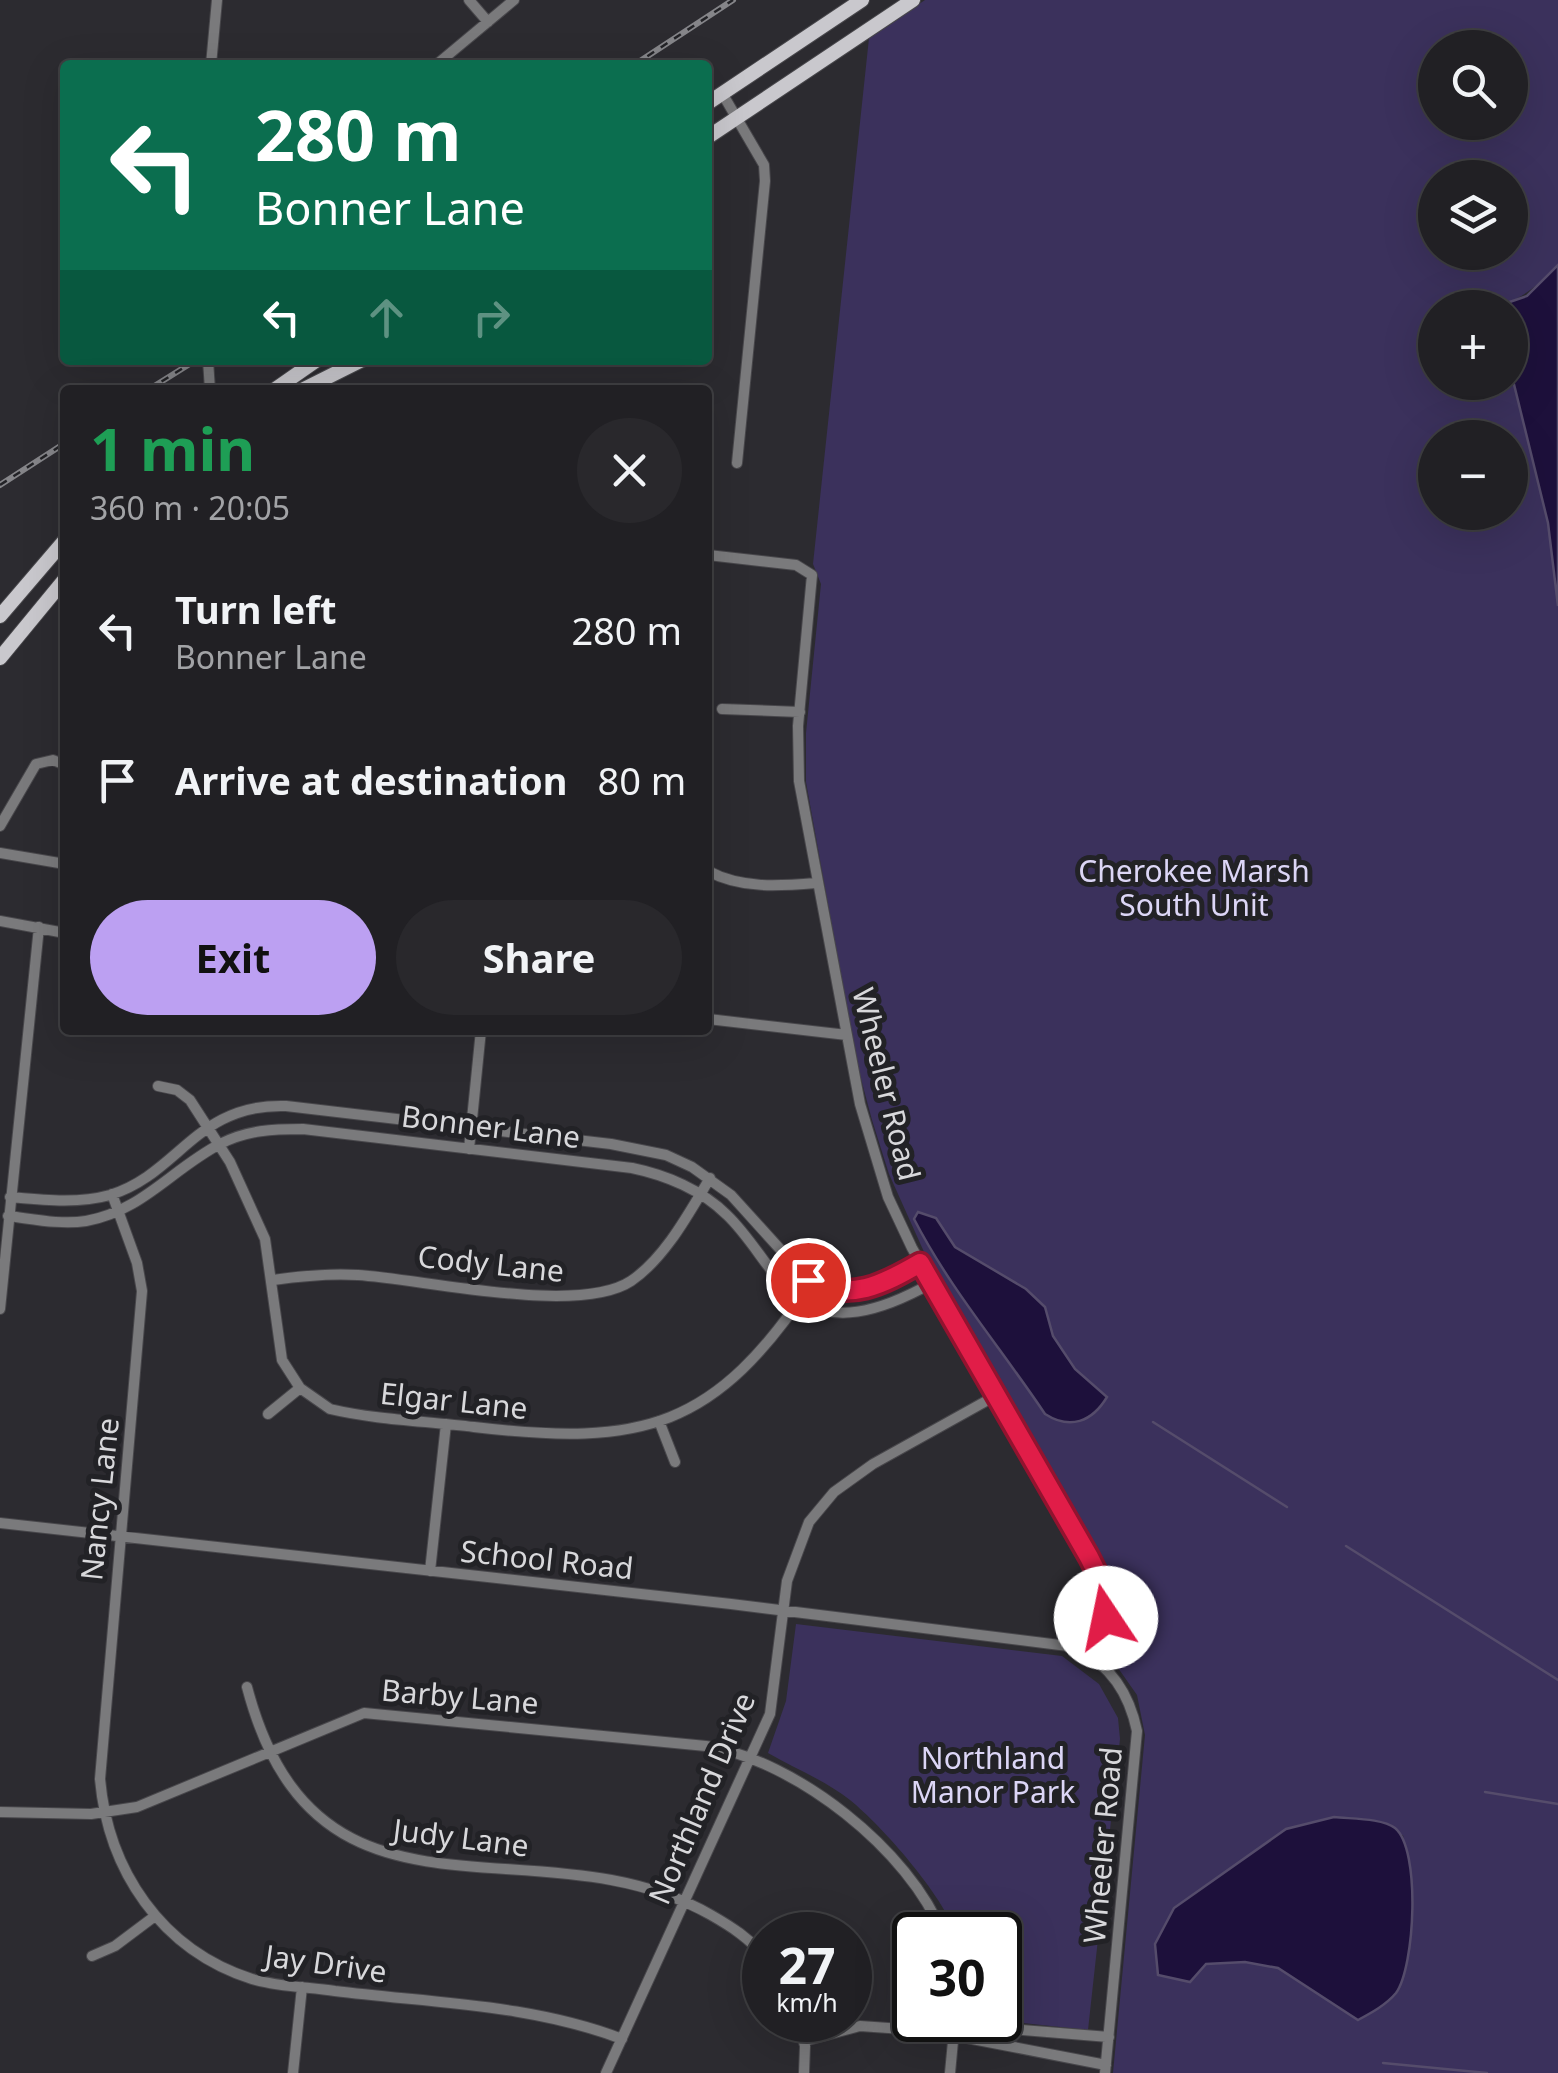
<!DOCTYPE html>
<html lang="en">
<head>
<meta charset="utf-8">
<style>
  :root { --surface:#212024; --page:#29282c; --text:#f1f3f6; --muted:#a2a3a6; --line:#3e3e41; --accent:#bca0f2 }
  body { margin:0; font-family:"Noto Sans",sans-serif; background:var(--page); color:var(--text); height:100vh; display:flex; flex-direction:column; font-size:38px; white-space:nowrap }
  * { box-sizing:border-box; margin:0 }
  p { font-size:32px; color:var(--muted) }
  .icon { flex:none; width:55px; height:55px; fill:none; stroke:currentColor; stroke-width:2; stroke-linecap:round; stroke-linejoin:round }
  .map { position:relative; flex:1; overflow:hidden }
  .sheet { position:absolute; left:60px; top:385px; width:652px; height:650px; display:flex; flex-direction:column; background:var(--surface); border-radius:10px; box-shadow:0 10px 40px #0002,0 0 0 2px var(--line) }
  .sheet>* { flex:none }
  .banner { position:absolute; left:60px; top:60px; width:652px; height:305px; border-radius:10px; box-shadow:0 10px 40px #0002,0 0 0 2px var(--line); background:#0b6e4f; color:#fff; overflow:hidden }
  .tools { position:absolute; left:1418px; top:30px; display:grid; gap:20px }
  .tools a { display:grid; place-items:center; width:110px; height:110px; border-radius:50%; background:var(--surface); box-shadow:0 10px 40px #0002,0 0 0 2px var(--line); font-size:50px }
  .speed { position:absolute; left:742px; top:1912px; display:flex; gap:20px; font-size:50px; font-weight:700; text-align:center }
  .speed>* { display:grid; place-content:center; width:130px; height:130px; border-radius:50%; background:var(--surface); box-shadow:0 10px 40px #0002,0 0 0 2px var(--line); line-height:1 }
  .speed small { font-size:25px; font-weight:400 }
  .speed .limit { border:5px solid #111; border-radius:15px; background:#fff; color:#111 }
  .pin { position:absolute; display:grid; place-items:center; width:85px; height:85px; color:#fff; margin:-42px; border:5px solid #fff; border-radius:50%; box-shadow:0 2px 10px #0007 }
  .me { position:absolute; width:110px; margin:-55px; rotate:349deg; stroke-linejoin:round; filter:drop-shadow(0 0 8px #0008) }
  .turn { display:flex; align-items:center; gap:35px; height:210px; padding:0 30px; font-size:45px }
  .turn .icon { width:130px; height:130px; stroke-width:2.5 }
  .turn b { display:block; font-size:70px; line-height:85px }
  .lanes { display:flex; align-items:center; height:95px; padding:0 30px; background:#0003; justify-content:center; gap:50px; direction:ltr }
  .lanes .off { opacity:.35 }
  .round { display:grid; place-items:center; flex:none; width:105px; height:105px; border-radius:52px; background:var(--page) }
  .overview { display:flex; align-items:center; justify-content:space-between; height:170px; padding:0 30px }
  h1 { font-size:60px; font-weight:700; line-height:75px; color:#1e9e55 }
  .primary-button { display:flex; gap:20px; margin-top:auto; padding:20px 30px }
  .primary-button a { flex:1; height:115px; border-radius:60px; background:var(--accent); color:#111; font-size:40px; font-weight:700; line-height:115px; text-align:center }
  .primary-button a+a { background:var(--page); color:var(--text) }
  ul { padding:0; list-style:none }
  li { display:flex; align-items:center; gap:30px; height:150px; padding:0 30px }
  li div { flex:1 }
  li b { display:block; font-size:38px }
  li em { font-style:normal }
  .map>svg:first-child { display:block }
</style>
</head>
<body>
<div class="map">
<svg width="1558" height="2073" viewBox="0 0 1558 2073">
  <rect width="100%" height="100%" fill="#2c2b30"/>
  <path fill="#3b315c" fill-rule="evenodd" d="M925,0h633v265c-46,47 -60,42 -123,43v74h75v-14l38,155 10,83v1467h-445l32,-338 -8,-40 -33,-47 13,-36 -2,-19 -186,-330 -40,-89 -17,-54 -16,-60 -50,-278v-49l15,-149 -8,-20 56,-526zM1435,48h75v74h-75zM1435,178h75v74h-75zM1435,438h75v74h-75zM936,1218l19,29 90,60 8,29 22,33 32,27 -82,-12c-39,-53 -81,-105 -111,-164zM1403,1835l8,49v47l-53,89 -80,-52 -33,-6 -39,2 -32,-56 52,-36z
    M796,1624l266,32 37,28 19,34 2,21 -32,291 -94,-10h6v-85h-44c-12,-39 -74,-109 -106,-135 -24,-19 -56,-32 -82,-47l18,-52z"/>
  <path fill="#1d103b" stroke="#554c6b" stroke-width="2.5" d="M1558,265v341l-10,-83 -38,-155v-60l-15,-1 32,-11z
    M918,1212l18,6 19,29 71,42 19,18 8,29 22,33 32,28c-15,25 -37,33 -62,17 -44,-66 -95,-125 -131,-195z
    M1334,1817c17,2 48,1 61,11 26,21 20,139 1,165 -10,12 -25,20 -38,27l-80,-52 -33,-6 -39,2 -16,18 -32,-7 -3,-31 19,-36 112,-79z"/>
  <g fill="none" stroke-linecap="round" stroke-linejoin="round">
    <path stroke="#554c6b" stroke-width="2.5" d="M1153,1422l134,85
      M1346,1546l212,134
      M1485,1792l73,12
      M1383,2063l104,10"/>
    <defs>
      <path id="minor" d="M469,0l19,22
        M211,65l6,-65
        M436,65l78,-65
        M722,93l42,72 1,16 -28,282
        M208,360l2,30
        M708,555l88,10 16,10 -14,151 1,55 61,323 28,93 24,51 191,336 4,27 -20,42
        M722,709l78,3
        M0,826l36,-62 17,-4 12,5
        M0,853l65,11
        M708,871c33,18 72,15 108,12
        M0,921l65,12
        M708,1019l139,16
        M158,1086l19,4 13,10 40,62 35,77 17,121 18,28 30,21c47,11 96,12 144,18 169,20 241,2 338,-145
        M469,1149l12,-119
        M112,1194l25,69 5,28 -42,488c8,91 61,171 152,200 27,8 56,8 83,12 96,12 196,13 287,48
        M10,1197c33,3 68,7 100,-2 69,-21 86,-92 176,-89l325,38 55,11 26,12 39,28 77,85 19,9 27,2 27,-5 39,-23
        M8,1216c25,3 53,9 78,5 56,-10 86,-52 134,-77 27,-14 53,-15 83,-15l329,39c34,7 70,22 95,47 22,21 37,49 58,72 42,46 102,21 147,-4
        M273,1280c28,-4 56,-7 85,-5 65,4 220,41 273,6 34,-23 58,-68 79,-103
        M0,1309l39,-382
        M268,1414l32,-26
        M659,1421l16,41
        M0,1523l731,81 345,43c35,19 53,46 61,84l-32,342
        M430,1571l16,-147
        M247,1687c70,266 289,128 464,228 21,12 38,23 54,42
        M0,1812l91,2 46,-7 227,-94 342,33c89,14 204,104 237,189
        M92,1956l23,-10 40,-30
        M798,2020l7,26 -1,27
        M954,2033l55,-4 100,8
        M804,2041l56,-15 71,5 175,34
        M293,2073l9,-86
        M606,2073l164,-359 17,-133 22,-59 25,-30 39,-28 124,-69
        M950,2073l5,-53"/>
      <path id="major" d="M708,103l154,-103
        M708,137l205,-137
        M274,390l43,-30
        M302,390l60,-30
        M0,616l65,-76
        M0,658l65,-79"/>
    </defs>
    <use href="#minor" stroke="#48474b" stroke-width="12"/>
    <use href="#major" stroke="#48474b" stroke-width="16"/>
    <use href="#minor" stroke="#7a7a7c" stroke-width="10"/>
    <use href="#major" stroke="#c9c8cd" stroke-width="14"/>
    <defs>
      <path id="rail" d="M634,65l99,-65
        M148,390l48,-30
        M0,485l65,-42"/>
    </defs>
    <use href="#rail" stroke="#858589" stroke-width="6"/>
    <use href="#rail" stroke="#222226" stroke-width="2.5" stroke-dasharray="8" stroke-linecap="butt"/>
  </g>
  <g fill="none" stroke-linecap="round" stroke-linejoin="round">
    <defs>
      <path id="route" d="M808,1280c41,23 76,4 112,-17l169,294 18,36 -1,25"/>
    </defs>
    <use href="#route" stroke="#92132f" stroke-width="25"/>
    <use href="#route" stroke="#e11d48" stroke-width="18"/>
  </g>
  <g text-anchor="middle" dominant-baseline="central" stroke-width="10" stroke-linejoin="round" paint-order="stroke">
    <g font-size="30" fill="#dcd6f6" stroke="#222226">
      <text x="1194" y="870">Cherokee Marsh<tspan x="1194" dy="34">South Unit</tspan></text>
      <text x="993" y="1757">Northland<tspan x="993" dy="34">Manor Park</tspan></text>
    </g>
    <g font-size="30" fill="#d8d8db" stroke="#222226">
      <text transform="translate(887 1084) rotate(76)">Wheeler Road</text>
      <text transform="translate(491 1126) rotate(7)">Bonner Lane</text>
      <text transform="translate(491 1263) rotate(6)">Cody Lane</text>
      <text transform="translate(454 1400) rotate(6)">Elgar Lane</text>
      <text transform="translate(99 1499) rotate(-84)">Nancy Lane</text>
      <text transform="translate(547 1559) rotate(6)">School Road</text>
      <text transform="translate(460 1696) rotate(5)">Barby Lane</text>
      <text transform="translate(701 1798) rotate(-67)">Northland Drive</text>
      <text transform="translate(461 1837) rotate(7)">Judy Lane</text>
      <text transform="translate(1102 1845) rotate(-85)">Wheeler Road</text>
      <text transform="translate(326 1963) rotate(8)">Jay Drive</text>
    </g>
  </g>
</svg>
<div class="tools">
<a><svg class="icon" aria-label="search" viewBox="0 0 24 24"><circle cx="10" cy="10" r="6"/><path d="M15 15l6 6"/></svg></a>
<a><svg class="icon" aria-label="layers" viewBox="0 0 24 24"><path d="M12 4l9 5-9 5-9-5zM3 14l9 5 9-5"/></svg></a>
<a>+</a>
<a>−</a>
</div>
<div class="speed"><div>27<small>km/h</small></div><div class="limit">30</div></div>
<div class="pin" style="left:808px;top:1280px;background:#d93025"><svg class="icon" aria-label="arrive" viewBox="0 0 24 24"><path d="M6 21V4h12l-3 4 3 4H6"/></svg></div>
<svg class="me" style="left:1106px;top:1618px" viewBox="-20 -20 40 40"><circle r="19" fill="#fff"/><path d="M0-13L10 11 0 6-10 11z" fill="#e11d48"/></svg>
<div class="banner">
<div class="turn"><svg class="icon" aria-label="left" viewBox="0 0 24 24"><path d="M17 20v-9H6M10 6l-5 5 5 5"/></svg><div><b>280 m</b>Bonner Lane</div></div>
<div class="lanes"><svg class="icon" aria-label="left" viewBox="0 0 24 24"><path d="M17 20v-9H6M10 6l-5 5 5 5"/></svg><svg class="icon off" aria-label="ahead" viewBox="0 0 24 24"><path d="M12 20V5M6 11l6-6 6 6"/></svg><svg class="icon off" aria-label="right" viewBox="0 0 24 24"><path d="M7 20v-9h11M14 6l5 5-5 5"/></svg></div>
</div>
<section class="sheet">
<div class="overview"><div><h1>1 min</h1><p>360 m · 20:05</p></div><a class="round"><svg class="icon" aria-label="close" viewBox="0 0 24 24"><path d="M6 6l12 12M18 6L6 18"/></svg></a></div>
<ul>
<li><svg class="icon" aria-label="left" viewBox="0 0 24 24"><path d="M17 20v-9H6M10 6l-5 5 5 5"/></svg><div><b>Turn left</b><p>Bonner Lane</p></div><em>280 m</em></li>
<li><svg class="icon" aria-label="arrive" viewBox="0 0 24 24"><path d="M6 21V4h12l-3 4 3 4H6"/></svg><div><b>Arrive at destination</b></div><em>80 m</em></li>
</ul>
<div class="primary-button"><a>Exit</a><a>Share</a></div>
</section>
</div>
</body>
</html>
